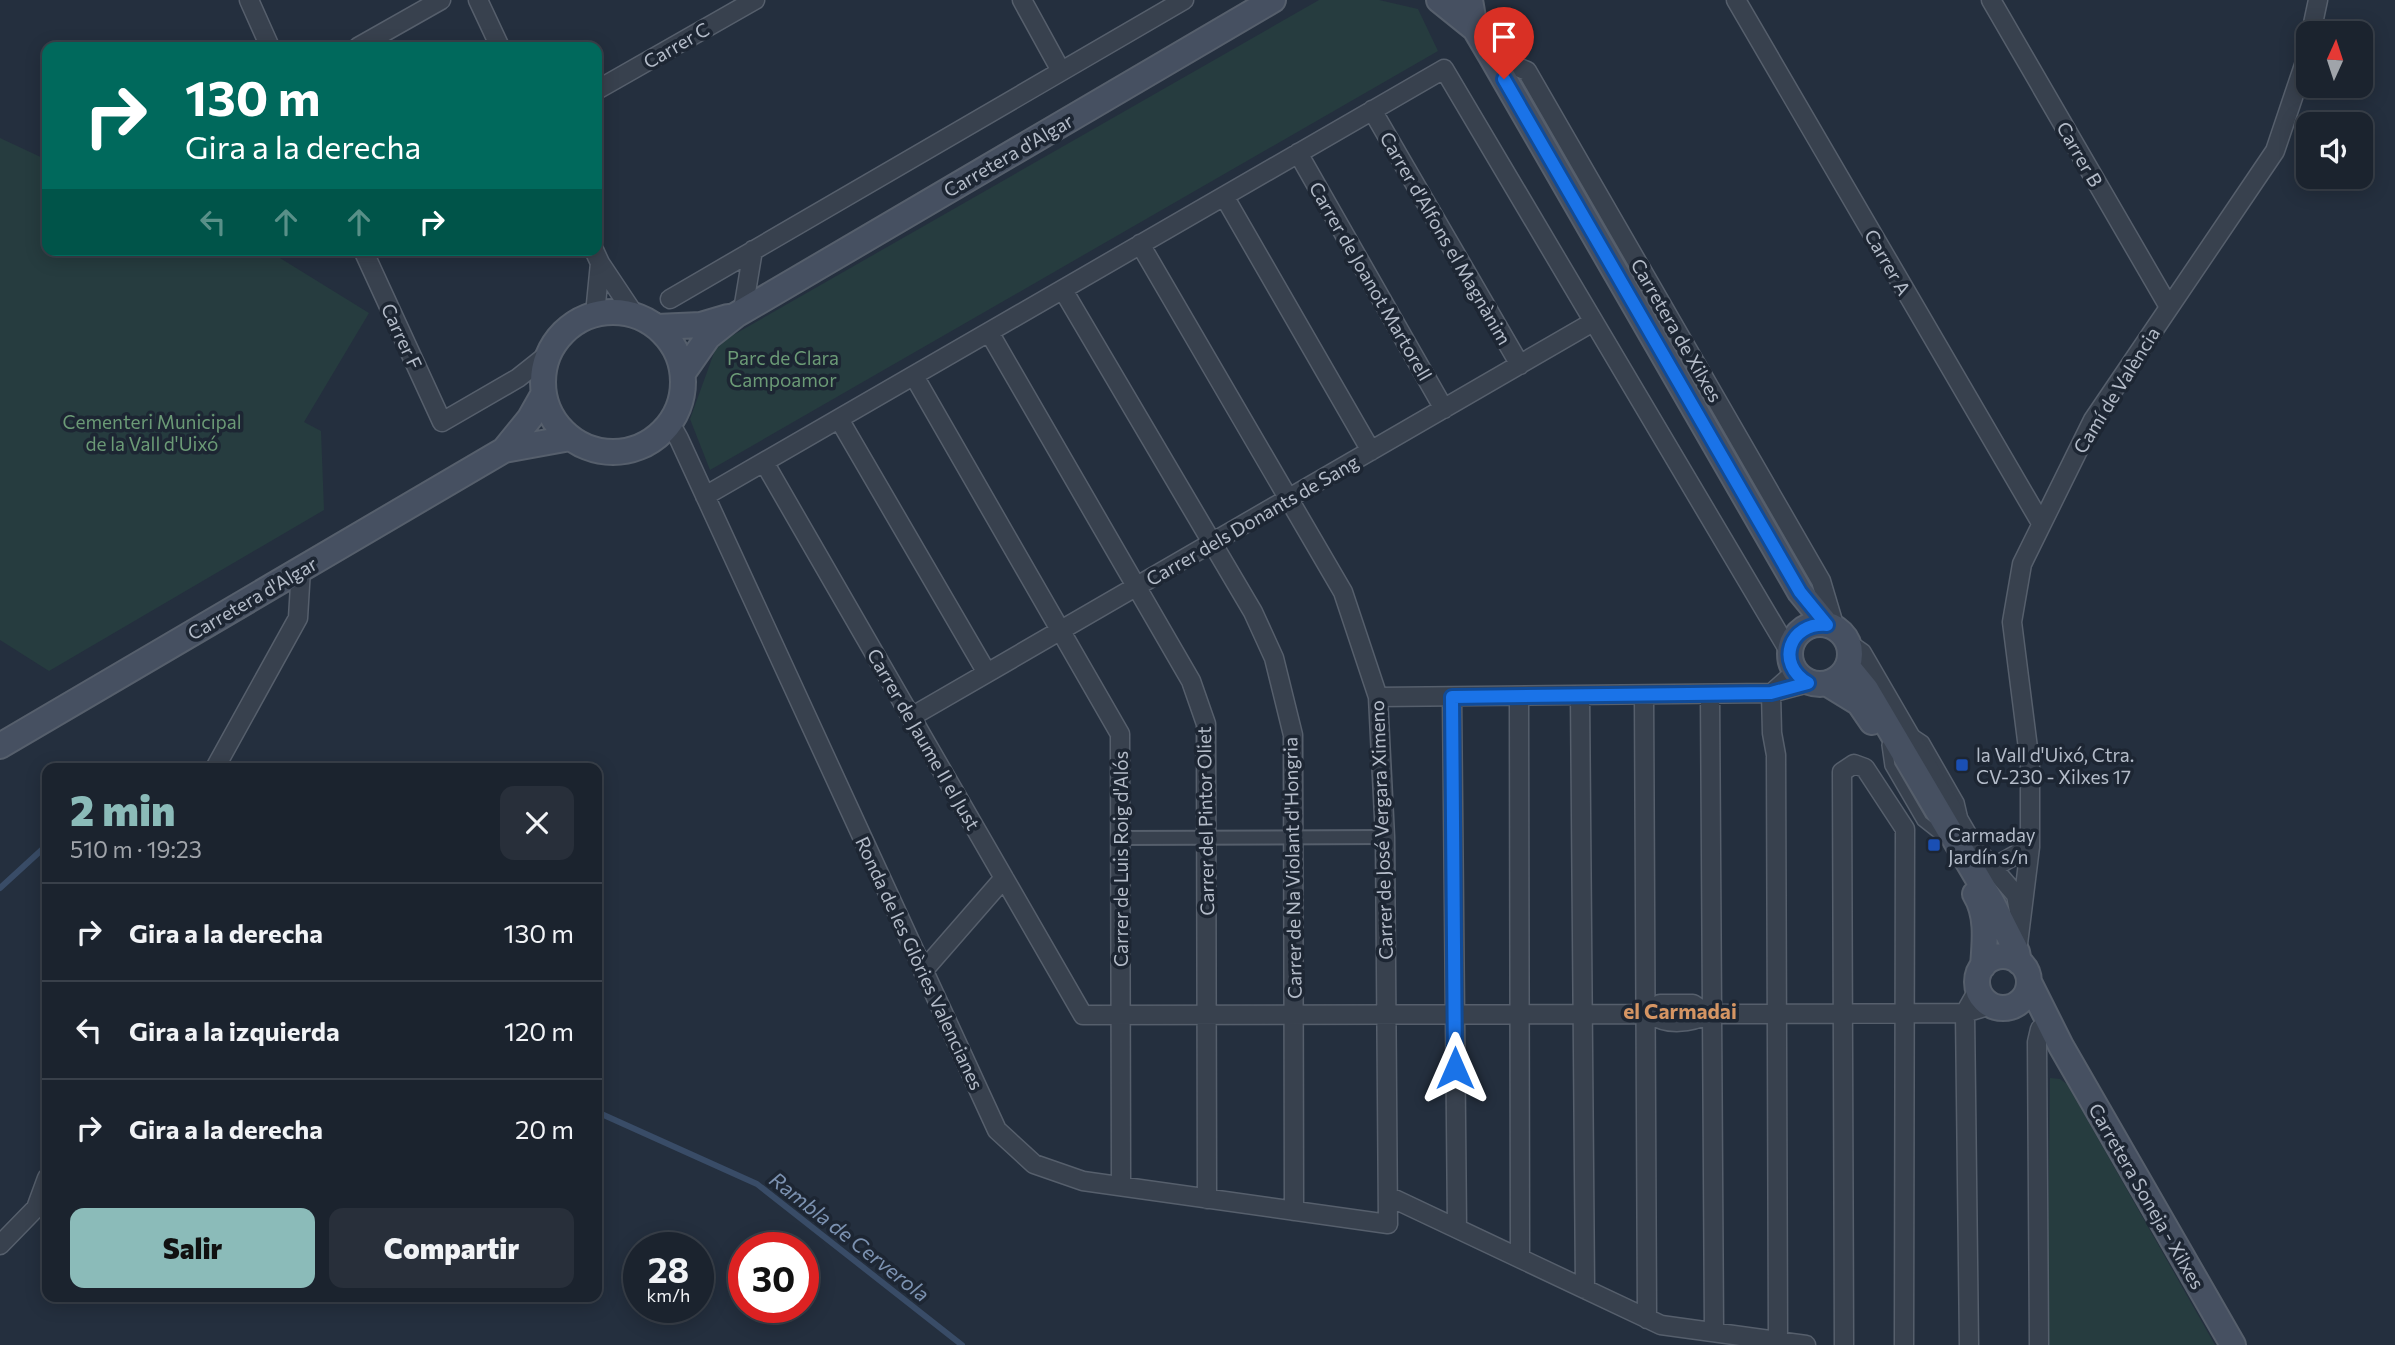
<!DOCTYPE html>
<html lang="es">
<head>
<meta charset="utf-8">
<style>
  :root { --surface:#1b232e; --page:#282f3a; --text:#f1f3f6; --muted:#a0a4aa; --line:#39404a; --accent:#8bbbb9 }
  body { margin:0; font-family:Commissioner,sans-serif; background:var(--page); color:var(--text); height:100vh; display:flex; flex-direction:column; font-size:26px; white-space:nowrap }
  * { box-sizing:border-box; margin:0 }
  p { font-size:23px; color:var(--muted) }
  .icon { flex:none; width:38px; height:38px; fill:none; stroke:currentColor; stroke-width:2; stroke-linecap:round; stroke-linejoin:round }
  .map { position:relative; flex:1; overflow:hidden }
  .details { position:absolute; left:42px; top:763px; width:560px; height:539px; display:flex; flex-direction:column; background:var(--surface); border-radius:14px; box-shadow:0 4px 18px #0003,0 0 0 2px var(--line) }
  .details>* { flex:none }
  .guide { position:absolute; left:42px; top:42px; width:560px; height:214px; border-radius:14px; box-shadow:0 4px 18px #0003,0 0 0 2px var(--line); background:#00695c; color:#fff; overflow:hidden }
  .needle { width:46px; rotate:3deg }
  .controls { position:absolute; left:2296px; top:21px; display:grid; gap:14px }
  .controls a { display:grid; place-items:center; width:77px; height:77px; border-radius:14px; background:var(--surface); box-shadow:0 4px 18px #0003,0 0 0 2px var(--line); font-size:35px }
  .speed { position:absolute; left:623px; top:1232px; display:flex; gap:14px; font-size:35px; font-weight:700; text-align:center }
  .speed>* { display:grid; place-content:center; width:91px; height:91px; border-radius:50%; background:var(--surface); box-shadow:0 4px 18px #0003,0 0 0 2px var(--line); line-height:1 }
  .speed small { font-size:18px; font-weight:400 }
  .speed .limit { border:10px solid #d22; background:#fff; color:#111 }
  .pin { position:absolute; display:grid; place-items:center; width:60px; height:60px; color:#fff; margin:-72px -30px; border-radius:50% 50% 50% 0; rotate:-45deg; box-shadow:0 0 7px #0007 }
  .pin .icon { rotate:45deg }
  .me { position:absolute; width:77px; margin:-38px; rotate:0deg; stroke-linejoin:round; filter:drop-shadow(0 0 5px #0008) }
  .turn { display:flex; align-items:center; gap:24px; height:147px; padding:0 28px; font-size:32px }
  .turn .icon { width:91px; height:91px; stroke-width:2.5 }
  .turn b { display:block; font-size:49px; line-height:60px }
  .lanes { display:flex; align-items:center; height:66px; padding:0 28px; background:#0003; justify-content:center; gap:35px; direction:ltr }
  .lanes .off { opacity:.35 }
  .round { display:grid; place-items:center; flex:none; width:74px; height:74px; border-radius:14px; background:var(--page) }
  .summary { display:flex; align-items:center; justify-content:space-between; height:119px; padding:0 28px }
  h1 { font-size:42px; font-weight:800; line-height:52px; color:var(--accent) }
  .primary-button { display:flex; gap:14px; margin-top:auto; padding:14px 28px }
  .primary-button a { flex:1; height:80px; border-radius:14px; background:var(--accent); color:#111; font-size:28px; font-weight:800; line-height:80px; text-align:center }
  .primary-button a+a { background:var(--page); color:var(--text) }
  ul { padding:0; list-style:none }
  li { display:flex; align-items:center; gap:21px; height:98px; padding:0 28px; border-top:2px solid var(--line) }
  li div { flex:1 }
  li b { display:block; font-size:26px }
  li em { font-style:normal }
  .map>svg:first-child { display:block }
</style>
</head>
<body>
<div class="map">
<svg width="2395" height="1345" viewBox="0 0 2395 1345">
  <rect width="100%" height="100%" fill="#242f3e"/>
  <path fill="#263c3f" d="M1319,0h60l39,9 20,42 -728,419 -20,-51 25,-69 13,-12z
    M0,138l47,22v90h220l102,63 -65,109 17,9 3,79 -275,161 -49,-31z
    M2050,1078l10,1 7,5 148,261h-168z"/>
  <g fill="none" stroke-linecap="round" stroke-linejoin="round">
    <path stroke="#394c67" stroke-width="6" d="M0,888l47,-43
      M597,1112l160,72 205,161"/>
    <defs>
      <path id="service" d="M1915,735l9,6 35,61 3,13
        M1887,745l3,21 32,55 19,15"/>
      <path id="pedestrian" d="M1120,838l265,-1"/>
      <path id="minor" d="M249,0l21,47
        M478,0l22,47
        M1022,0l39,71
        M1736,0l305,523
        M1991,0l178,307
        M2311,33l7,-33
        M358,47l83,-47
        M1491,56l36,15 294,510 14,47
        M597,90l158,-90
        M1372,110l148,255
        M1298,153l146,256
        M1224,196l147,255
        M363,250l79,172 76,-44 29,-23
        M594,250l6,13 34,51
        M1063,290l190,322 21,46 19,77 1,476
        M670,299l514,-299
        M743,310l10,-60
        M595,314l5,-51
        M989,332l202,349 15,43 1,475
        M914,376l206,358 1,452
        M839,419l148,254
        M670,423l9,16 318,691 37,34 49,17 305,43 -3,-387 -7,-140 -35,-105 -203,-348
        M764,462l319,553 568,-1c16,12 40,9 57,0l257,-1 26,-8
        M705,496l739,-427 345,582
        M1849,644l13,9 112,193 42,49 3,16
        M1774,691l17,-15 1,-9
        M1771,693l1,40 4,22 2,586
        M1710,694l4,638
        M1580,695l5,594
        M1644,695l3,624
        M1519,696l1,562
        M1378,697l393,-4 37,-10
        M1452,697l5,531
        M911,717l682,-395
        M215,768l83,-150 3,-49
        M1992,868l38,-21
        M2017,952l13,-105v-83l-18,-142 10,-58 71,-144 182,-269 30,-89 3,-17
        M923,971l81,-93
        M1651,1014l9,-10h33l15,10
        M1388,1196l273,129 145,20
        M0,1245l36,-37 11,-30
        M1844,1345l-2,-573 12,-8 11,4 40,61 -1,516
        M1969,1345l-4,-332 13,-23
        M2039,1345l-2,-303 3,-13"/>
      <path id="secondary" d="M1439,0l36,29
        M1470,0l5,29 16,27 309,536 27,33
        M543 382a70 70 0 1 1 140 0a70 70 0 1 1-140 0Z
        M657,327l44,-2 27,-8
        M683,373l25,-36 28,-22 537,-315
        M504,450l26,-32 13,-23
        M1790 654a30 30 0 1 1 60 0a30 30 0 1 1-60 0Z
        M1848,667l18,22 125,212 26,51 2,10
        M1828,684l31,19 13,19
        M0,746l504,-296 66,-12
        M1975,894c13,21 10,47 8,72
        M1977 982a26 26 0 1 1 52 0a26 26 0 1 1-52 0Z
        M2029,982l32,64 172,299"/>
    </defs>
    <use href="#service" stroke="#565f6c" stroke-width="12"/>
    <use href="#pedestrian" stroke="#565f6c" stroke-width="16"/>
    <use href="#minor" stroke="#565f6c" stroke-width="21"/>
    <use href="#secondary" stroke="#565f6c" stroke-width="28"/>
    <use href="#service" stroke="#38414e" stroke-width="9"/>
    <use href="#pedestrian" stroke="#38414e" stroke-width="12"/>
    <use href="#minor" stroke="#38414e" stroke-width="18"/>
    <use href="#secondary" stroke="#465061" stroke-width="24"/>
  </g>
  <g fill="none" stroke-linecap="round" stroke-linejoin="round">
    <defs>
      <path id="route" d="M1455,1068l-3,-371 319,-4 37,-10c-33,-19 -19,-61 19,-58l-27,-33 -296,-513"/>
    </defs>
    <use href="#route" stroke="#114b97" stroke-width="18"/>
    <use href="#route" stroke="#1a73e8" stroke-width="12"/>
  </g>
  <g fill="#1a4fb4" stroke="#1d2633" stroke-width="2.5">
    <rect x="1955" y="758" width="14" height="14" rx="3.5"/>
    <rect x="1927" y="838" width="14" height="14" rx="3.5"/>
  </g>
  <g text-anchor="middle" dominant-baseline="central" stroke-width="7" stroke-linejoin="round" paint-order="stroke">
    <g font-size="19" fill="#b4bcc9" stroke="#1d2633">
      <text transform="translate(676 45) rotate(-30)">Carrer C</text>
      <text transform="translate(2080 154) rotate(60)">Carrer B</text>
      <text transform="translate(1008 155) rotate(-30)">Carretera d'Algar</text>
      <text transform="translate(1446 238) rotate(60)">Carrer d'Alfons el Magnànim</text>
      <text transform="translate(1888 262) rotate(60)">Carrer A</text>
      <text transform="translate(1371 281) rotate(60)">Carrer de Joanot Martorell</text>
      <text transform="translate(1677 330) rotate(60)">Carretera de Xilxes</text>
      <text transform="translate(402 336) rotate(65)">Carrer F</text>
      <text transform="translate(2116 390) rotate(-58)">Camí de València</text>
      <text transform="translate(1252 520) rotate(-30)">Carrer dels Donants de Sang</text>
      <text transform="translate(252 598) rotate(-30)">Carretera d'Algar</text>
      <text transform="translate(924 739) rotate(60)">Carrer de Jaume II el Just</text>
      <text transform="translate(1205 821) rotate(-91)">Carrer del Pintor Oliet</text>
      <text transform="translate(1381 830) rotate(-92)">Carrer de José Vergara Ximeno</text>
      <text transform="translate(1120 859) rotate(-90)">Carrer de Luis Roig d'Alós</text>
      <text transform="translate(1292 868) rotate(-91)">Carrer de Na Violant d'Hongria</text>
      <text transform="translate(920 963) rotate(65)">Ronda de les Glòries Valencianes</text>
      <text transform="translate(2147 1196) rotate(60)">Carretera Soneja - Xilxes</text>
    </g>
    <g font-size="19" fill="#6b9a76" stroke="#1d2633">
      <text x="783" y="357">Parc de Clara<tspan x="783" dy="22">Campoamor</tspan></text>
      <text x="152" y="421">Cementeri Municipal<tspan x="152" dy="22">de la Vall d'Uixó</tspan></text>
    </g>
    <g font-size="19" fill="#b4bcc9" stroke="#1d2633" text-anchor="start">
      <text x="1976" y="754">la Vall d'Uixó, Ctra.<tspan x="1976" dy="22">CV-230 - Xilxes 17</tspan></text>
      <text x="1948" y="834">Carmaday<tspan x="1948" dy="22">Jardín s/n</tspan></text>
    </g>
    <g font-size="21" font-weight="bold" fill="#d59563" stroke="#1d2633">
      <text x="1680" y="1010">el Carmadai</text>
    </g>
    <g font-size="21" font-style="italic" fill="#7c92b1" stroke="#1d2633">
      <text transform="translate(850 1236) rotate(38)">Rambla de Cerverola</text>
    </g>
  </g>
</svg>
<div class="controls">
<a><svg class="needle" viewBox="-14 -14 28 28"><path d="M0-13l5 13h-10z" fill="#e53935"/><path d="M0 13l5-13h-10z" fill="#a0a4aa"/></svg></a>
<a><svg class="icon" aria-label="sound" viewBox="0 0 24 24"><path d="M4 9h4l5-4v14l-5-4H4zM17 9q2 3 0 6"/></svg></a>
</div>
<div class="speed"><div>28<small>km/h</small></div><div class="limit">30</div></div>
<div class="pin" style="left:1504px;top:79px;background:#d93025"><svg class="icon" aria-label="arrive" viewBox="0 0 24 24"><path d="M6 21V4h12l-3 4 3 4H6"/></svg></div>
<svg class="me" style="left:1455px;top:1068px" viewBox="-20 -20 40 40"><path d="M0-17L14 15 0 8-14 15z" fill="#1a73e8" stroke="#fff" stroke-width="4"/></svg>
<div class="guide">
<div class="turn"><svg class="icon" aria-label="right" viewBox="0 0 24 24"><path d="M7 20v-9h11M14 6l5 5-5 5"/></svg><div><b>130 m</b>Gira a la derecha</div></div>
<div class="lanes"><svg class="icon off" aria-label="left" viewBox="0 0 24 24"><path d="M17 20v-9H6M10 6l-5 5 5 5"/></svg><svg class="icon off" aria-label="ahead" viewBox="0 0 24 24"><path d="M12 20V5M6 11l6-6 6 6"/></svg><svg class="icon off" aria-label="ahead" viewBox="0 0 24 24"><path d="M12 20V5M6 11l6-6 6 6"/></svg><svg class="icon" aria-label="right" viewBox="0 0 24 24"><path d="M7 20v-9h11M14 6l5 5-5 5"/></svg></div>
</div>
<section class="details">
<div class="summary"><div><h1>2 min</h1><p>510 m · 19:23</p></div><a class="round"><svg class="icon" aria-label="close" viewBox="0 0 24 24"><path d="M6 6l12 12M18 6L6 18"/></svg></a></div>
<ul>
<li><svg class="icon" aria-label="right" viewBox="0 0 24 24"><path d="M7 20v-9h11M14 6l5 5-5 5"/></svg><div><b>Gira a la derecha</b></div><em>130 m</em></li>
<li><svg class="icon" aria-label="left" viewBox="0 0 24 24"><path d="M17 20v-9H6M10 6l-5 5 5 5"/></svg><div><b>Gira a la izquierda</b></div><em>120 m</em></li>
<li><svg class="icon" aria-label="right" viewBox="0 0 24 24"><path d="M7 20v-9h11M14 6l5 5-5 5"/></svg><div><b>Gira a la derecha</b></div><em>20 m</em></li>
</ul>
<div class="primary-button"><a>Salir</a><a>Compartir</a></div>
</section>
</div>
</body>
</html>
